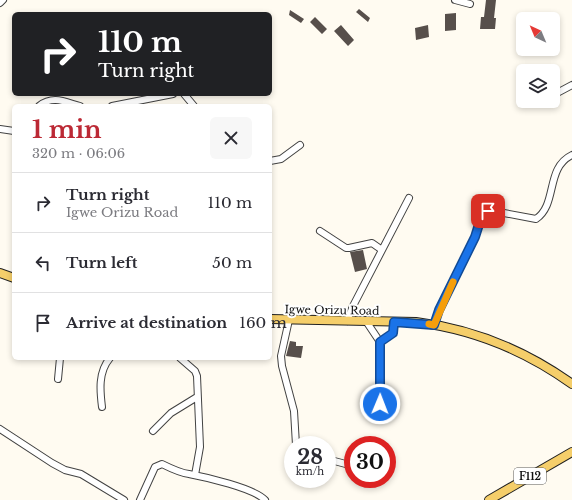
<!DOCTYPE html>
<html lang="en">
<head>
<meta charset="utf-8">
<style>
  :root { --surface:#fff; --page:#f7f7f7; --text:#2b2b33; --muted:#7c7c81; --line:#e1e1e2; --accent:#bc2935 }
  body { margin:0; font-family:"Libre Baskerville",serif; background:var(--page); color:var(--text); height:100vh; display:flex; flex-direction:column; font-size:15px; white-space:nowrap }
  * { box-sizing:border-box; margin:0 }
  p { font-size:13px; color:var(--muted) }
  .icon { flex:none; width:22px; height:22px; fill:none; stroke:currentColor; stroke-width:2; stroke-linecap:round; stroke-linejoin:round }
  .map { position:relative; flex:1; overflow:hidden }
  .panel { position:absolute; left:12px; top:104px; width:260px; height:256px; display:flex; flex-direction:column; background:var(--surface); border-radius:6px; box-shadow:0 2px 6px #0003 }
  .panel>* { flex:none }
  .hud { position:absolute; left:12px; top:12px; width:260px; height:84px; border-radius:6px; box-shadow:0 2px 6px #0003; background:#202124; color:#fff; overflow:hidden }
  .needle { width:26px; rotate:316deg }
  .fabs { position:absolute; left:516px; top:12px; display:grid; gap:8px }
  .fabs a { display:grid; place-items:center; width:44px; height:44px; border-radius:6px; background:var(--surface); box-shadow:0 2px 6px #0003; font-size:20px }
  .speed { position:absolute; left:284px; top:436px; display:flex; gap:8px; font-size:20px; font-weight:700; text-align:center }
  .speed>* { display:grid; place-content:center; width:52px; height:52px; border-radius:50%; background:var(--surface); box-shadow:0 2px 6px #0003; line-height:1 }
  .speed small { font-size:10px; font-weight:400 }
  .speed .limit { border:6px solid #d22; background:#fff; color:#111 }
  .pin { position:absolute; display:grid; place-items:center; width:34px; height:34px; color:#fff; margin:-17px; border-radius:8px; box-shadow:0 2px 6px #0006 }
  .me { position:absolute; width:44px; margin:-22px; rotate:1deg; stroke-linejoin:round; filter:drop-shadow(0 0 3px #0008) }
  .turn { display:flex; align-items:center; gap:14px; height:84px; padding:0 20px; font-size:18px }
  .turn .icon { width:52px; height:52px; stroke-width:2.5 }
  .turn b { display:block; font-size:28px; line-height:34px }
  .round { display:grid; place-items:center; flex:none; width:42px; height:42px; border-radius:6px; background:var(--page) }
  .summary { display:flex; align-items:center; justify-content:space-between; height:68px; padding:0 20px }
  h1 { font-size:24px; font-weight:700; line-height:30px; color:var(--accent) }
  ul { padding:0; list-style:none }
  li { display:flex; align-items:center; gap:12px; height:60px; padding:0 20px; border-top:1px solid var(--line) }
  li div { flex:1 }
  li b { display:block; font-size:15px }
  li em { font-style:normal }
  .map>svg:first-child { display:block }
</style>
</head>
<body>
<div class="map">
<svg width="572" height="500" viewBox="0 0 572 500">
  <rect width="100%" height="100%" fill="#fffbf1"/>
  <path fill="#574f4b" d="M486,0h10l-2,18h2l-1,11h-15l1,-12h3z
    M359,9l11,9 -2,4 -12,-10z
    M290,10l14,9 -3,4 -12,-8z
    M456,13v17l-11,1v-17z
    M315,17l12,12 -5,5 -12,-12z
    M341,25l13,15 -6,6 -14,-15z
    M428,25l1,12 -13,3 -1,-12z
    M363,250l4,19 -12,3 -5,-20z
    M290,341l6,1v4h7l-2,12 -15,-2z"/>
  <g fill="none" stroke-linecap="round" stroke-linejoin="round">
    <defs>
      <path id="minor" d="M455,0l15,4
        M0,3l3,-3
        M557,93l15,-8
        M184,94l10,12
        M39,106c14,-11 26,-4 41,0
        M112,106l61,-12
        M0,129l14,2
        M270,161l11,-2 19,-14
        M320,231l26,17h3l23,-5 10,7
        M289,320l-8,36 1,10 12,45 2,34
        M347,321l6,-15 56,-108
        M366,321l14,21v62
        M434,325l5,-15 36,-73 6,-19 7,-7h5l43,8c22,-15 9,-51 36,-64
        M380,342l13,-9 1,-11
        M180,358l15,13 2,5 3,71 -5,28
        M58,379l2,-21
        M102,407c-2,-16 -4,-35 8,-49
        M0,429l52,34 13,7 16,4 43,26
        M153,431l18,-18 26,-16
        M327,459l26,7
        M140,500l15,-33 7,-3c8,4 18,9 27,10 16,3 65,14 76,26"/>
      <path id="major" d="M0,273l14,5
        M270,319l146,3c56,7 110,29 156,62
        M489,500l83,-48"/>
    </defs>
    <use href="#minor" stroke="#424242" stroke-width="8"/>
    <use href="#major" stroke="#202020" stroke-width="10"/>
    <use href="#minor" stroke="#fff" stroke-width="6"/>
    <use href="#major" stroke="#f5ce6a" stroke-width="8"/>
  </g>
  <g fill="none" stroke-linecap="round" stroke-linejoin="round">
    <defs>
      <path id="route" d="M380,404v-62l13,-9 1,-11 40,3 5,-15 36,-73 6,-19 7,-7"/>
    </defs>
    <use href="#route" stroke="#114b97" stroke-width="10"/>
    <use href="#route" stroke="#1a73e8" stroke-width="7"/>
    <path stroke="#f59e0b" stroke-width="7" d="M429,324l5,1 19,-43"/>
  </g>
  <g text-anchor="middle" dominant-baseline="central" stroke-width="4" stroke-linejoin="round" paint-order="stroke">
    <rect fill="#fff" stroke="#575757" stroke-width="1" x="514" y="468" width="32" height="16" rx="3"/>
    <g font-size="10" font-weight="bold" fill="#0f0f0f">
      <text x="530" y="476">F112</text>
    </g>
    <g font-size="11" fill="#0f0f0f" stroke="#fff">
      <text transform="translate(332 310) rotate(1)">Igwe Orizu Road</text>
    </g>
  </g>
</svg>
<div class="fabs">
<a><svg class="needle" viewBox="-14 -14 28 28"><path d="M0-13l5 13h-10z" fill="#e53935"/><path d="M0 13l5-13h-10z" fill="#7c7c81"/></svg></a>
<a><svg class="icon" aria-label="layers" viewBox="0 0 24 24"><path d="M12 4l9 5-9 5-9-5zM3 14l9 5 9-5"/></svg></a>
</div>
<div class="speed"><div>28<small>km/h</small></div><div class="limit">30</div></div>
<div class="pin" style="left:488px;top:211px;background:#d93025"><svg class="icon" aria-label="arrive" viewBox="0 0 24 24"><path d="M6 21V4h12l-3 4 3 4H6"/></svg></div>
<svg class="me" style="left:380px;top:404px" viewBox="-20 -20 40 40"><circle r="17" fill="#1a73e8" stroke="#fff" stroke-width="3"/><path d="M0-11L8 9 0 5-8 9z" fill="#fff"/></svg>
<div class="hud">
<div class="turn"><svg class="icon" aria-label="right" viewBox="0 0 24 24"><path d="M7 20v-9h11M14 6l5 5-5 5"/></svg><div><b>110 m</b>Turn right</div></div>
</div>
<section class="panel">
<div class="summary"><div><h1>1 min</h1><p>320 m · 06:06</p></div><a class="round"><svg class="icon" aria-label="close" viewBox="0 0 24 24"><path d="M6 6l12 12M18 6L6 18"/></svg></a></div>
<ul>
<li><svg class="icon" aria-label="right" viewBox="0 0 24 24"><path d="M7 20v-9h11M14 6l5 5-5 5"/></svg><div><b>Turn right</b><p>Igwe Orizu Road</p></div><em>110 m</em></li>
<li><svg class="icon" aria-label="left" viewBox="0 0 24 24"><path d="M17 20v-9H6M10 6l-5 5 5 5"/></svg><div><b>Turn left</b></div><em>50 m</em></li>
<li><svg class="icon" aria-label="arrive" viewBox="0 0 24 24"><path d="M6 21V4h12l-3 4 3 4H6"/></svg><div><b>Arrive at destination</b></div><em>160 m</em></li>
</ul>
</section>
</div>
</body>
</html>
